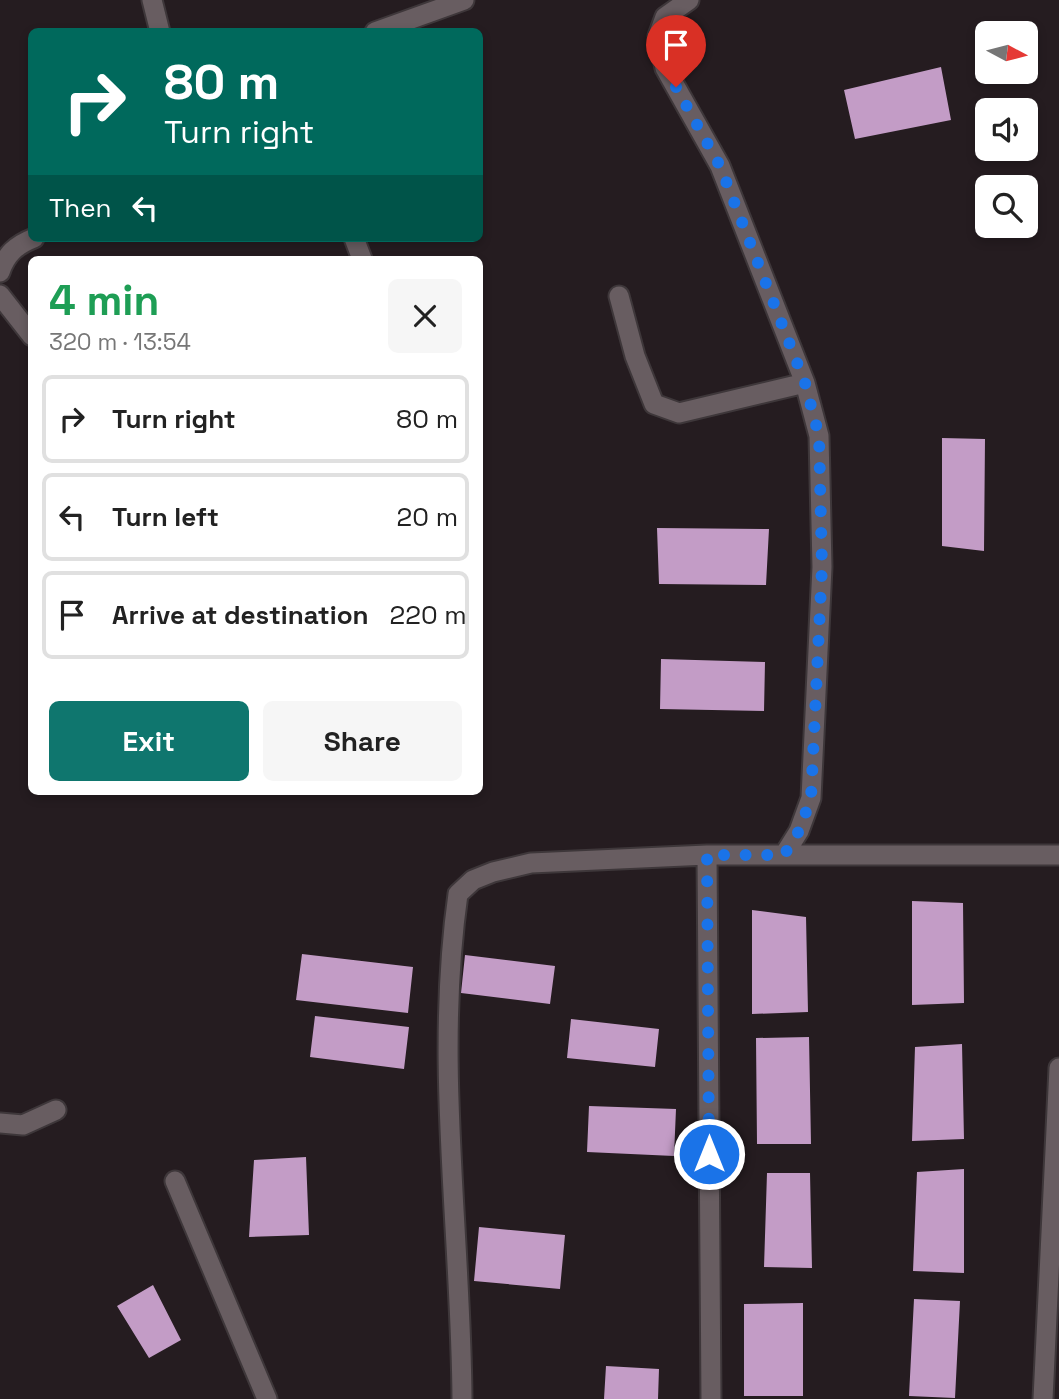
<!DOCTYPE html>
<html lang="en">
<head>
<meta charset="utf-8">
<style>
  :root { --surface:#fff; --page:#f6f6f6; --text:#222; --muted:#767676; --line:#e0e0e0; --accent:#0f766e }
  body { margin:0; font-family:"Space Grotesk",sans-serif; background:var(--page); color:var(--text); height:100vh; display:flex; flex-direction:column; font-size:26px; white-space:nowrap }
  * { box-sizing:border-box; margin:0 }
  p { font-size:23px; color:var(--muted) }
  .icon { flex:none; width:38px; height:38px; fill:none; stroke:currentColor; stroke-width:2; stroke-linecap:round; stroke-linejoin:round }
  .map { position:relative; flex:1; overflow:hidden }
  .details { position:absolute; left:28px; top:256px; width:455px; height:539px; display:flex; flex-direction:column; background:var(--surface); border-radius:10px; box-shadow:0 4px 10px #0003 }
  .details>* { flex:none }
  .banner { position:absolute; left:28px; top:28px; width:455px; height:214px; border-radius:10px; box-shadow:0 4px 10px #0003; background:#00695c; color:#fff; overflow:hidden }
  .needle { width:46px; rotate:97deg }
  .buttons { position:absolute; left:975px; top:21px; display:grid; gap:14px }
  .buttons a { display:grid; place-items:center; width:63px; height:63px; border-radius:10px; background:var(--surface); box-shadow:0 4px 10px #0003; font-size:35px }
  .pin { position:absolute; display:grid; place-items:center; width:60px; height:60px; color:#fff; margin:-72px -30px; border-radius:50% 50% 50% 0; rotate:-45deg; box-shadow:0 0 7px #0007 }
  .pin .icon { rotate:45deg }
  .me { position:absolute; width:77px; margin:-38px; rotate:0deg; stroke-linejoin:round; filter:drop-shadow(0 0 5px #0008) }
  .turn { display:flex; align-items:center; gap:24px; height:147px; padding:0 21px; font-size:32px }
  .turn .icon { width:91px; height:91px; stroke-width:2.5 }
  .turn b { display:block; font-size:49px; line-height:60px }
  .then { display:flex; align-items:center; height:66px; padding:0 21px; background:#0003; gap:14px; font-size:26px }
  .round { display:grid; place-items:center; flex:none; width:74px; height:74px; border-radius:10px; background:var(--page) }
  .overview { display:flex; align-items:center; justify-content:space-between; height:119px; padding:0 21px }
  h1 { font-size:42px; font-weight:700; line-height:52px; color:#1e9e55 }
  .action { display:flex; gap:14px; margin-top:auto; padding:14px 21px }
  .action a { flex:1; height:80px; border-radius:10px; background:var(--accent); color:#fff; font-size:28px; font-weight:700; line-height:80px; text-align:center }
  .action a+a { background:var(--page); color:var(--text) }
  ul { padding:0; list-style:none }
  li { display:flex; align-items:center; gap:21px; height:88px; margin:0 14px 10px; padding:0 7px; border:4px solid var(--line); border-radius:10px }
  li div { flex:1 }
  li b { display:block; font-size:26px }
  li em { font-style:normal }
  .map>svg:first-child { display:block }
</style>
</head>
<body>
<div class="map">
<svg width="1059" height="1399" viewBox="0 0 1059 1399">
  <rect width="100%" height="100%" fill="#251c20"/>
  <path fill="#c39cc6" d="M941,67l10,53 -96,19 -11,-49z
    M942,438l43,1 -1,112 -42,-5z
    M657,528l112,1 -3,56 -107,-1z
    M661,659l104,3 -1,49 -104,-2z
    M912,901l51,2 1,100 -52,2z
    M752,910l54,7 2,95 -56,2z
    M302,954l111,13 -5,46 -112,-13z
    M465,955l90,11 -5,38 -89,-11z
    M315,1016l94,11 -5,42 -94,-12z
    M571,1019l88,10 -4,38 -88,-9z
    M809,1037l2,107h-54l-1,-106z
    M962,1044l2,95 -52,2 3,-94z
    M589,1106l87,3 -2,47 -87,-4z
    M306,1157l3,78 -60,2 5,-77z
    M964,1169v104l-51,-2 4,-99z
    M767,1173h43l2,95 -48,-1z
    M479,1227l86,8 -5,54 -86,-8z
    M153,1285l28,55 -32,18 -32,-52z
    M914,1299l46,2 -5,97 -46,-2z
    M803,1303v93h-59v-92z
    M606,1366l53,3 -1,30h-54z"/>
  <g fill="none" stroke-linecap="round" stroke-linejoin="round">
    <defs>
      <path id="minor" d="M152,0l8,32
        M689,0l-24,17 -7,19 7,32 55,98 85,217 14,53 3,131 -11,231 -12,33 -15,24
        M375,32l89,-32
        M354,238l8,21
        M0,272c6,-18 16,-27 34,-34
        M0,295l32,41
        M619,296l16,60 19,48 25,9 126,-30
        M707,855l4,544
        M0,1123l23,2 33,-15
        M175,1181l92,218
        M462,1399c-1,-168 -28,-338 -4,-505l15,-14 20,-8 38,-9 176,-8h352
        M1043,1399l16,-331"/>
    </defs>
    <use href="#minor" stroke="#3e373a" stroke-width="23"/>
    <use href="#minor" stroke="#685d61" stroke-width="19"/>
  </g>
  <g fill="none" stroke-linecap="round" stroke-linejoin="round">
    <path stroke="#1a73e8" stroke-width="12" stroke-dasharray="0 21.6" d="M676,87l44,79 85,217 14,53 3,131 -11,231 -12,33 -15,24h-77l2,299"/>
  </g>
</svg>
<div class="buttons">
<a><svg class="needle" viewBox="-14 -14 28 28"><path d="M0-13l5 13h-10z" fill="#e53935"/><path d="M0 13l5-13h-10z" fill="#767676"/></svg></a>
<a><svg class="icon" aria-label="sound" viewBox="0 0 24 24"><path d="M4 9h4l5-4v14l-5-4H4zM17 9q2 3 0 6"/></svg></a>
<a><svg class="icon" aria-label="search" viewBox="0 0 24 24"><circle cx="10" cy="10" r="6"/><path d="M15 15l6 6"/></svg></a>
</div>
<div class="pin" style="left:676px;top:87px;background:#d93025"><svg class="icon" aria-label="arrive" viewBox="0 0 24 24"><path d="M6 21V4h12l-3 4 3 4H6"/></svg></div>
<svg class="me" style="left:709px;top:1154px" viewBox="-20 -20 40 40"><circle r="17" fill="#1a73e8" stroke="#fff" stroke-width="3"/><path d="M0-11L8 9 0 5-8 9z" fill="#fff"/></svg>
<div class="banner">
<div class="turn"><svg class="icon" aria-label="right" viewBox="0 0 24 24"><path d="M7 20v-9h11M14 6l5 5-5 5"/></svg><div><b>80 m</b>Turn right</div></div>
<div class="then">Then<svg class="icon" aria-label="left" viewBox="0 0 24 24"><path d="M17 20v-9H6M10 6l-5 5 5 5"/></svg></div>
</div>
<section class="details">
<div class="overview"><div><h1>4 min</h1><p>320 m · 13:54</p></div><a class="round"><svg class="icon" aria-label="close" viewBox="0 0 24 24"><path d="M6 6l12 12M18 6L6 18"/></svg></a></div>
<ul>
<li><svg class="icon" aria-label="right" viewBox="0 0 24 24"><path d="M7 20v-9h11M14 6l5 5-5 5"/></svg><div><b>Turn right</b></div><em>80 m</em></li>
<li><svg class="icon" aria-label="left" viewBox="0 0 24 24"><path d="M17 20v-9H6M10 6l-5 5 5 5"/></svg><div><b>Turn left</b></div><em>20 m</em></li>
<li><svg class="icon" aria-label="arrive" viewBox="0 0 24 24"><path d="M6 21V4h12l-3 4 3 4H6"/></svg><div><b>Arrive at destination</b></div><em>220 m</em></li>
</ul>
<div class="action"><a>Exit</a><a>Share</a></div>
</section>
</div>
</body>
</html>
